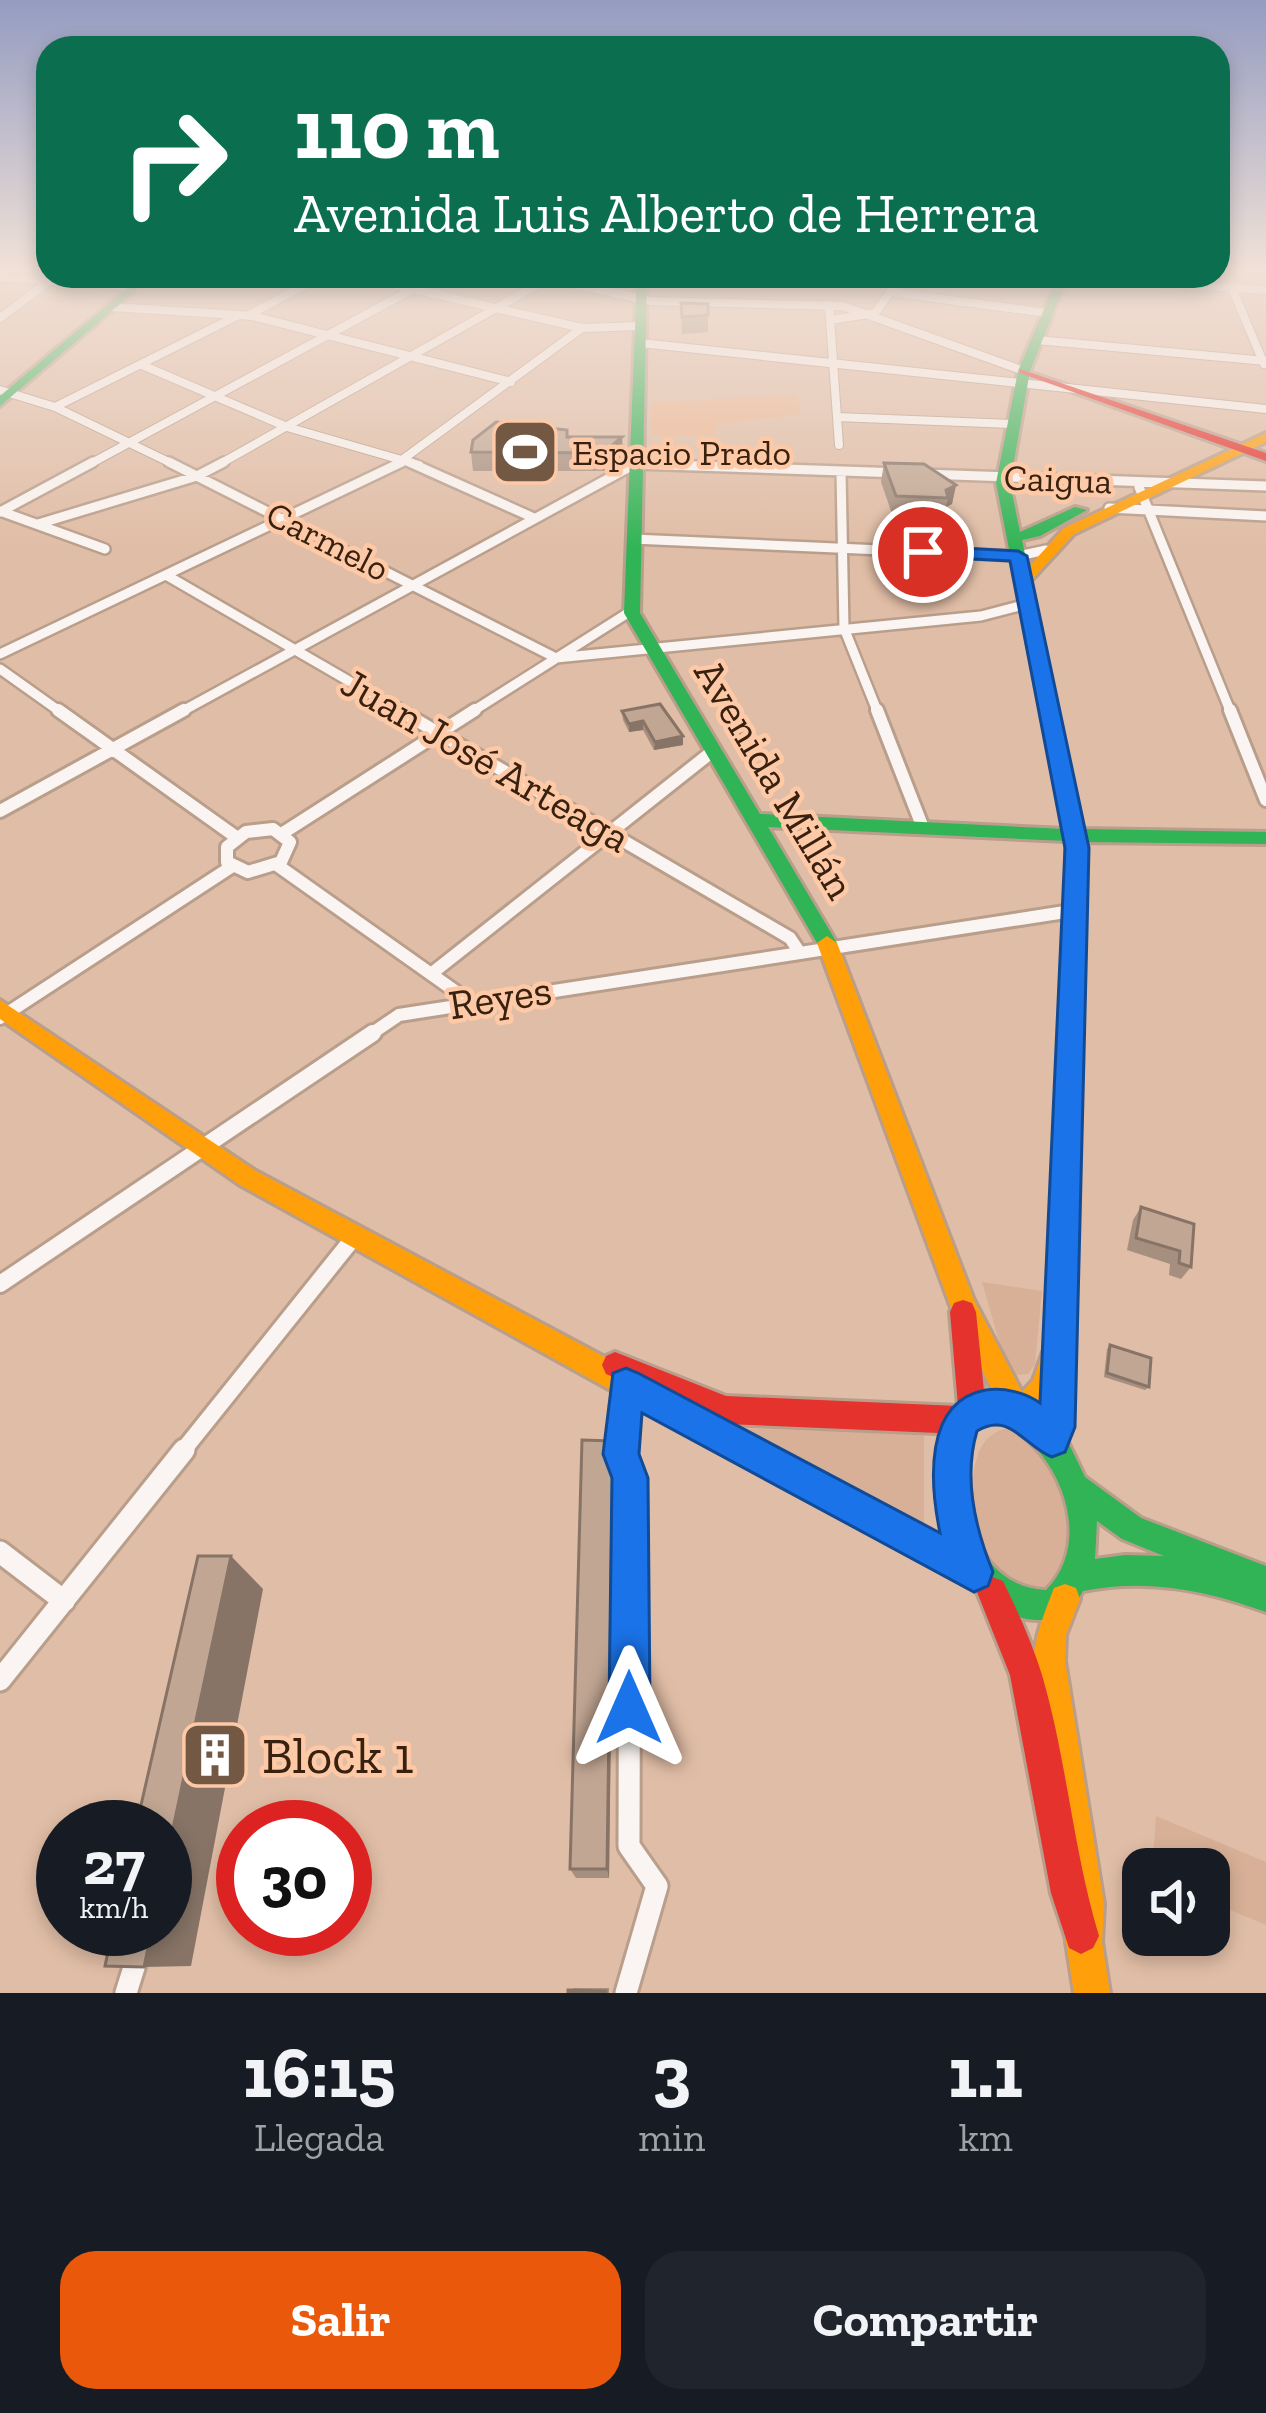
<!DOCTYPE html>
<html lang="es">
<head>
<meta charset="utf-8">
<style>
  :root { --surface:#171b24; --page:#20242c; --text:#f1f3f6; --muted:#9ea1a6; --accent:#ea580c }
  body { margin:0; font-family:"Zilla Slab",serif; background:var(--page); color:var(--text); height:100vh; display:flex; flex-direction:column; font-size:45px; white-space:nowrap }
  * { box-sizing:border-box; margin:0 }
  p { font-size:39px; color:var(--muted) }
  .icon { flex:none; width:66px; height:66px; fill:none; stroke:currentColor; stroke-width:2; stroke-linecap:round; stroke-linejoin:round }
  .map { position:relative; height:1993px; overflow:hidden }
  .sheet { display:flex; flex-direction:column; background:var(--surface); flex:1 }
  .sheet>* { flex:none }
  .banner { position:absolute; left:36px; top:36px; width:1194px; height:252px; border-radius:36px; box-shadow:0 6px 18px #0003; background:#0b6e4f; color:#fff; overflow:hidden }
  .buttons { position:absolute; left:1122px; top:1848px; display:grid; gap:24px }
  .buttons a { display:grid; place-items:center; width:108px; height:108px; border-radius:24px; background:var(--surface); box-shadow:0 6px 18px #0003; font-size:60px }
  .speed { position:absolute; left:36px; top:1800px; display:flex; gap:24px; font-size:60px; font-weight:700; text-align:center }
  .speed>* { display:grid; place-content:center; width:156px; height:156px; border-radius:50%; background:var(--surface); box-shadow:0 6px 18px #0003; line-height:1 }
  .speed small { font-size:30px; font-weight:400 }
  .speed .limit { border:18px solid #d22; background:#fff; color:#111 }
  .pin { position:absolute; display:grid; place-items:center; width:102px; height:102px; color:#fff; margin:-51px; border:6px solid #fff; border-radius:50%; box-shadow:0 3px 12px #0007 }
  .me { position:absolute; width:132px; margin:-66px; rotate:0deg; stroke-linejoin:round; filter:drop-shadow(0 0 9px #0008) }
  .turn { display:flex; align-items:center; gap:42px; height:252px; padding:0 60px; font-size:54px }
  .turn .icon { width:156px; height:156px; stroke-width:2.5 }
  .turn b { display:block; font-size:84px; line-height:102px }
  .eta { display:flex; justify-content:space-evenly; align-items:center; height:204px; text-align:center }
  .eta b { font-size:72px; font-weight:700; line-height:84px }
  .action { display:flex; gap:24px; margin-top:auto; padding:24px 60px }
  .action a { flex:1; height:138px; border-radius:36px; background:var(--accent); color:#fff; font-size:48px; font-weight:700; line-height:138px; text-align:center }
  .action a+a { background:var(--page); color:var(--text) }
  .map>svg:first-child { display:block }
</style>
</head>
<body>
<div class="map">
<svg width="1266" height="1993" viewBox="0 0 1266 1993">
  <rect width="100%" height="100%" fill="#e0bda6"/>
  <path fill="#ecb691" d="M796,395l5,19 -84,10 -2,11h-64l1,-32z"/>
  <path fill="#d8b097" d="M982,1282l60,9 -7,73 -7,10 -12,1 -10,-10z
    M731,1428l193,6v99z
    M1016,1428c51,33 64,110 37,164l-24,6c-12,-9 -28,-17 -36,-29 -22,-35 -39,-143 23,-141z
    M1156,1816l110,46v63l-57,-24v-32h-57z"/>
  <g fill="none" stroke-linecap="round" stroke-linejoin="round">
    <defs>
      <path id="street-far4" d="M357,276l225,52 59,-2
        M1054,276l212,14
        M0,277l136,10
        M546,278l105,23 192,5 181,65
        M1232,288l32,76
        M891,292l156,21
        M829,305l10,140
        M113,307l140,9 258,66
        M249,315l73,-39
        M0,318l52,-39
        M830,320l45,-7 27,-37
        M1037,340l229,21
        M640,343l626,66
        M142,365l145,62 132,38
        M0,390l55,17 120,58
        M55,407l184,-92
        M837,417l175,7
        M88,465l349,-189
        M218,465l335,-189
        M395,465l187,-137
        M634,465h19"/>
      <path id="street-far3" d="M169,462l387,196 425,-42 46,-12
        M409,462l125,56
        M841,472l3,156 34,85
        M923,474l343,12
        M1139,487l92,226
        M1109,508l157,8
        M0,511l105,38
        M0,512l93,-50
        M38,524l159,-48 27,-14
        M633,539l385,17 28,-6
        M166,575l238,138
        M0,654l402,-192
        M0,669l62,44
        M179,713l456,-249 266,9
        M470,713l161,-102"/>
      <path id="street-far2" d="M58,710l178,127
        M399,710l391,228 10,15
        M877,710l46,118
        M1230,710l36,90
        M0,811l184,-101
        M273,829l17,13 -9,20 -33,10 -21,-10v-15l19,-15z
        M283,833l192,-123
        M277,865l192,136
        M431,974l282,-223
        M0,1018l231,-151
        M368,1036l31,-21 679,-105"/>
      <path id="street-far1" d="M0,1284l373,-251
        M181,1453l174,-217
        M621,1453l5,-68"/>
      <path id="street" d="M621,1450l9,27 -1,369 28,40 -31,107
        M0,1552l64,49
        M0,1680l184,-230
        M126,1993l20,-64"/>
      <path id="fast" d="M142,276h11l-153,130v-10z
        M637,276h10l-7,337 120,201 304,15 -68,-346 22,-112 40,-95h10l-38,95 -20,112 10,49 55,-25 12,3 -47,26 -18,4 60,289 184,3v12l-181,-2 1,35 -10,7 -10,-7v-36l-298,-14 69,116 -3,5h-14l-196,-335z
        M664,1390l283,151c-17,-49 -15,-91 11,-137l36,-12 37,14 17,12 19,22 18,37 56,41 125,48v46c-61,-22 -119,-34 -183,-21 -25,49 -83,28 -112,-5l-317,-172 -4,-10 4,-10zM994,1420c62,20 104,119 52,170 -75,-2 -101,-108 -69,-165zM1097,1521l25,18 42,17 -39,-1 -30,4z"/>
      <path id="slow" d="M1266,433v9l-192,92 -46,50 -12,-3 48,-53z
        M1076,870l10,7 -14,536 -10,36 -10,4 -10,-4 -4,-10 7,-31 -11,14 -10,4 -18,-8 -56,-113 -133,-362 10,-7 10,7 137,357 48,92 11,-12 10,-28 4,-2 19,-473z
        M0,1000l256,171 418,223 4,10 -4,10 -10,4 -10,-4 -414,-229 -240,-166z
        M1065,1584l11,4 4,11 -14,36 -1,26 39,243 -2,38 8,51h-36l-8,-51 4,-38 -37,-243c3,-27 11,-48 21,-73z"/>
      <path id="jam" d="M1020,369l246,84v8l-246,-88z
        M963,1300l9,3 4,9 10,99 -4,10 -20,13 -236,-10 -120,-50 -4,-9 4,-9 9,-4 111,44 232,10 -8,-94 4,-9z
        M992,1577l11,4c15,31 29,61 39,94 25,85 31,175 57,261l-6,12 -12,6 -12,-6 -18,-55 -41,-218 -33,-83 4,-11z"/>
    </defs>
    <use href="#street-far4" stroke="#b99e8b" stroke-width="10"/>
    <use href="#street-far3" stroke="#b99e8b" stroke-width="14"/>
    <use href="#street-far2" stroke="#b99e8b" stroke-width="18"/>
    <use href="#street-far1" stroke="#b99e8b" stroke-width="22"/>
    <use href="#street" stroke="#b99e8b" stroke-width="27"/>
    <use href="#fast" stroke="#b99e8b" stroke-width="6"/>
    <use href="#slow" stroke="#b99e8b" stroke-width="6"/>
    <use href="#jam" stroke="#b99e8b" stroke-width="6"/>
    <use href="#street-far4" stroke="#faf5f2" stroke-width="8"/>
    <use href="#street-far3" stroke="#faf5f2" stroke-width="9"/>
    <use href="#street-far2" stroke="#faf5f2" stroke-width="12"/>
    <use href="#street-far1" stroke="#faf5f2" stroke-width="16"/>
    <use href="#street" stroke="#faf5f2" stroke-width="21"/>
    <use href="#fast" fill="#30b455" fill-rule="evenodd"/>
    <use href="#slow" fill="#ff9f0a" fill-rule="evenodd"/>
    <use href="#jam" fill="#e5322d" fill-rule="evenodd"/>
  </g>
  <path fill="#a68f7e" d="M681,303l27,1v28l-26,2z
    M567,430l1,7h54l1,19 -20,15h-130l-2,-19z
    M884,463l72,22 -4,19 -6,3 -2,10 -52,-3 -11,-32z
    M622,711l61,34 -29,5 -11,-20 -14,2 -6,-12z
    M734,727l19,19 -11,3 -9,-12z
    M1141,1207l53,17 -3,43 -10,12 -12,-4 1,-11 -43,-14 6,-30z
    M1110,1345l39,42 -4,3 -41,-13 3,-28z
    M613,1441l1,40 -5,397h-33l-6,-9z
    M574,1988h35v5h-41v-3z"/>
  <path fill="#877467" d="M622,437l1,19 -20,15v-18z
    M956,485l-4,19 -6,3 2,-9 -2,-8z
    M643,721v9l-14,2v-8z
    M683,736v9l-29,5 1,-8z
    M754,736l-1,10 -11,3 1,-10z
    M613,1441l1,40 -5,397 -2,-9z
    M231,1556l32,33 -72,377 -47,1 8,-38h13v-63z"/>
  <path fill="#c1a693" stroke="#877467" stroke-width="3" d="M681,303l27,1v11l-26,2z
    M496,422l71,8v7h55l-19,16 -132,-1 2,-12z
    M884,463l40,1 32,21 -10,5 2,8 -52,-2z
    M660,704l23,32 -28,6 -12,-21 -14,3 -7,-13z
    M745,724l9,12 -11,3 -9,-12z
    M1141,1207l53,17 -3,43 -12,-4 1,-12 -44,-13z
    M1110,1345l41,13 -2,29 -42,-14z
    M582,1440l31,1 -6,428h-37z
    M198,1556h33l-66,310v-39h-29z
    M113,1929h39l-8,38 -39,-1z
    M568,1990l38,1v2h-38z"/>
  <linearGradient id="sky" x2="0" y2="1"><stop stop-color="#949cc1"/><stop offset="0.49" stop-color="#f1e1d7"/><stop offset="1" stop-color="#f1e1d7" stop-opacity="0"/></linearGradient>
  <rect width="1266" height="550" fill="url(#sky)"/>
  <path fill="#1a73e8" stroke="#114b97" stroke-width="3" d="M923,546l95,5 9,5 62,292 -14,579 -10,25 -13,5c-28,-11 -42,-46 -75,-26 -14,47 -2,97 16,141l-5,14 -14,6 -332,-179 -3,41 9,24 2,230 -6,15 -15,6 -14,-6 -6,-15 3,-230 -9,-24 10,-81 13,-5 12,5 302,160c-10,-49 -17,-132 46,-143 18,-3 40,3 54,13l25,-555 -55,-287 -94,-5 -2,-4z"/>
  <defs>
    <symbol id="stadium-square" viewBox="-11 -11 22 22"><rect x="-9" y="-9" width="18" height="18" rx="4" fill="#735844" stroke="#fdc9a7"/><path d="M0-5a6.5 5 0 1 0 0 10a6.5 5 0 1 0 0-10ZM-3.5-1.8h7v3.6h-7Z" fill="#fff"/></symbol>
    <symbol id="building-square" viewBox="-11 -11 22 22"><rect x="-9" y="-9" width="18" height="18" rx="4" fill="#735844" stroke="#fdc9a7"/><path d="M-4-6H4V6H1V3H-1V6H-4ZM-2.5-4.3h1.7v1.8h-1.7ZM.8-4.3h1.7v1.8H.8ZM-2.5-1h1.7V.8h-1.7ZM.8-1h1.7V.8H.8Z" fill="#fff"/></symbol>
  </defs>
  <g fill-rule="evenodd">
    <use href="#stadium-square" x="487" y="414" width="76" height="76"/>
    <use href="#building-square" x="177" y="1717" width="76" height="76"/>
  </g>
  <g text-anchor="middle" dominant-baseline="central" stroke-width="9" stroke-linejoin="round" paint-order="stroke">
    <g font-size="36" fill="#392110" stroke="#fdc9a7" text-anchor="start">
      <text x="572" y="452">Espacio Prado</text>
    </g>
    <g font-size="36" fill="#392110" stroke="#fdc9a7">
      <text transform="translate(1058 479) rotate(2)">Caigua</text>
      <text transform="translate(328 541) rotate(27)">Carmelo</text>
    </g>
    <g font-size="42" fill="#392110" stroke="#fdc9a7">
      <text transform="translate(486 760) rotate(30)">Juan José Arteaga</text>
      <text transform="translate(775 779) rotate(59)">Avenida Millán</text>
      <text transform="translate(500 997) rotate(-9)">Reyes</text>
    </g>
    <g font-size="51" fill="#392110" stroke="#fdc9a7" text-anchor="start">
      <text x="262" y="1755">Block 1</text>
    </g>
  </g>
</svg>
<div class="buttons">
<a><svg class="icon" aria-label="sound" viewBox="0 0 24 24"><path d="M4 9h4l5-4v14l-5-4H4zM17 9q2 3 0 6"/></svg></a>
</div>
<div class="speed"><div>27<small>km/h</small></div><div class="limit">30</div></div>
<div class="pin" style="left:923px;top:552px;background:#d93025"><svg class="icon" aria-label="arrive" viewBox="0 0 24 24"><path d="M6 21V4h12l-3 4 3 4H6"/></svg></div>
<svg class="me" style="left:629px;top:1708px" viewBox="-20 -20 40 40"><path d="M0-17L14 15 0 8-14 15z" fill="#1a73e8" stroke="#fff" stroke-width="4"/></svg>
<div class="banner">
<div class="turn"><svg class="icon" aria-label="right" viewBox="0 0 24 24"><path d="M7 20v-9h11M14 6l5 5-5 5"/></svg><div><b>110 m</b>Avenida Luis Alberto de Herrera</div></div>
</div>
</div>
<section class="sheet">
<div class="eta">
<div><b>16:15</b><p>Llegada</p></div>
<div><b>3</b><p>min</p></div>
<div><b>1.1</b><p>km</p></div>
</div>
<div class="action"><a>Salir</a><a>Compartir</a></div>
</section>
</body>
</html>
